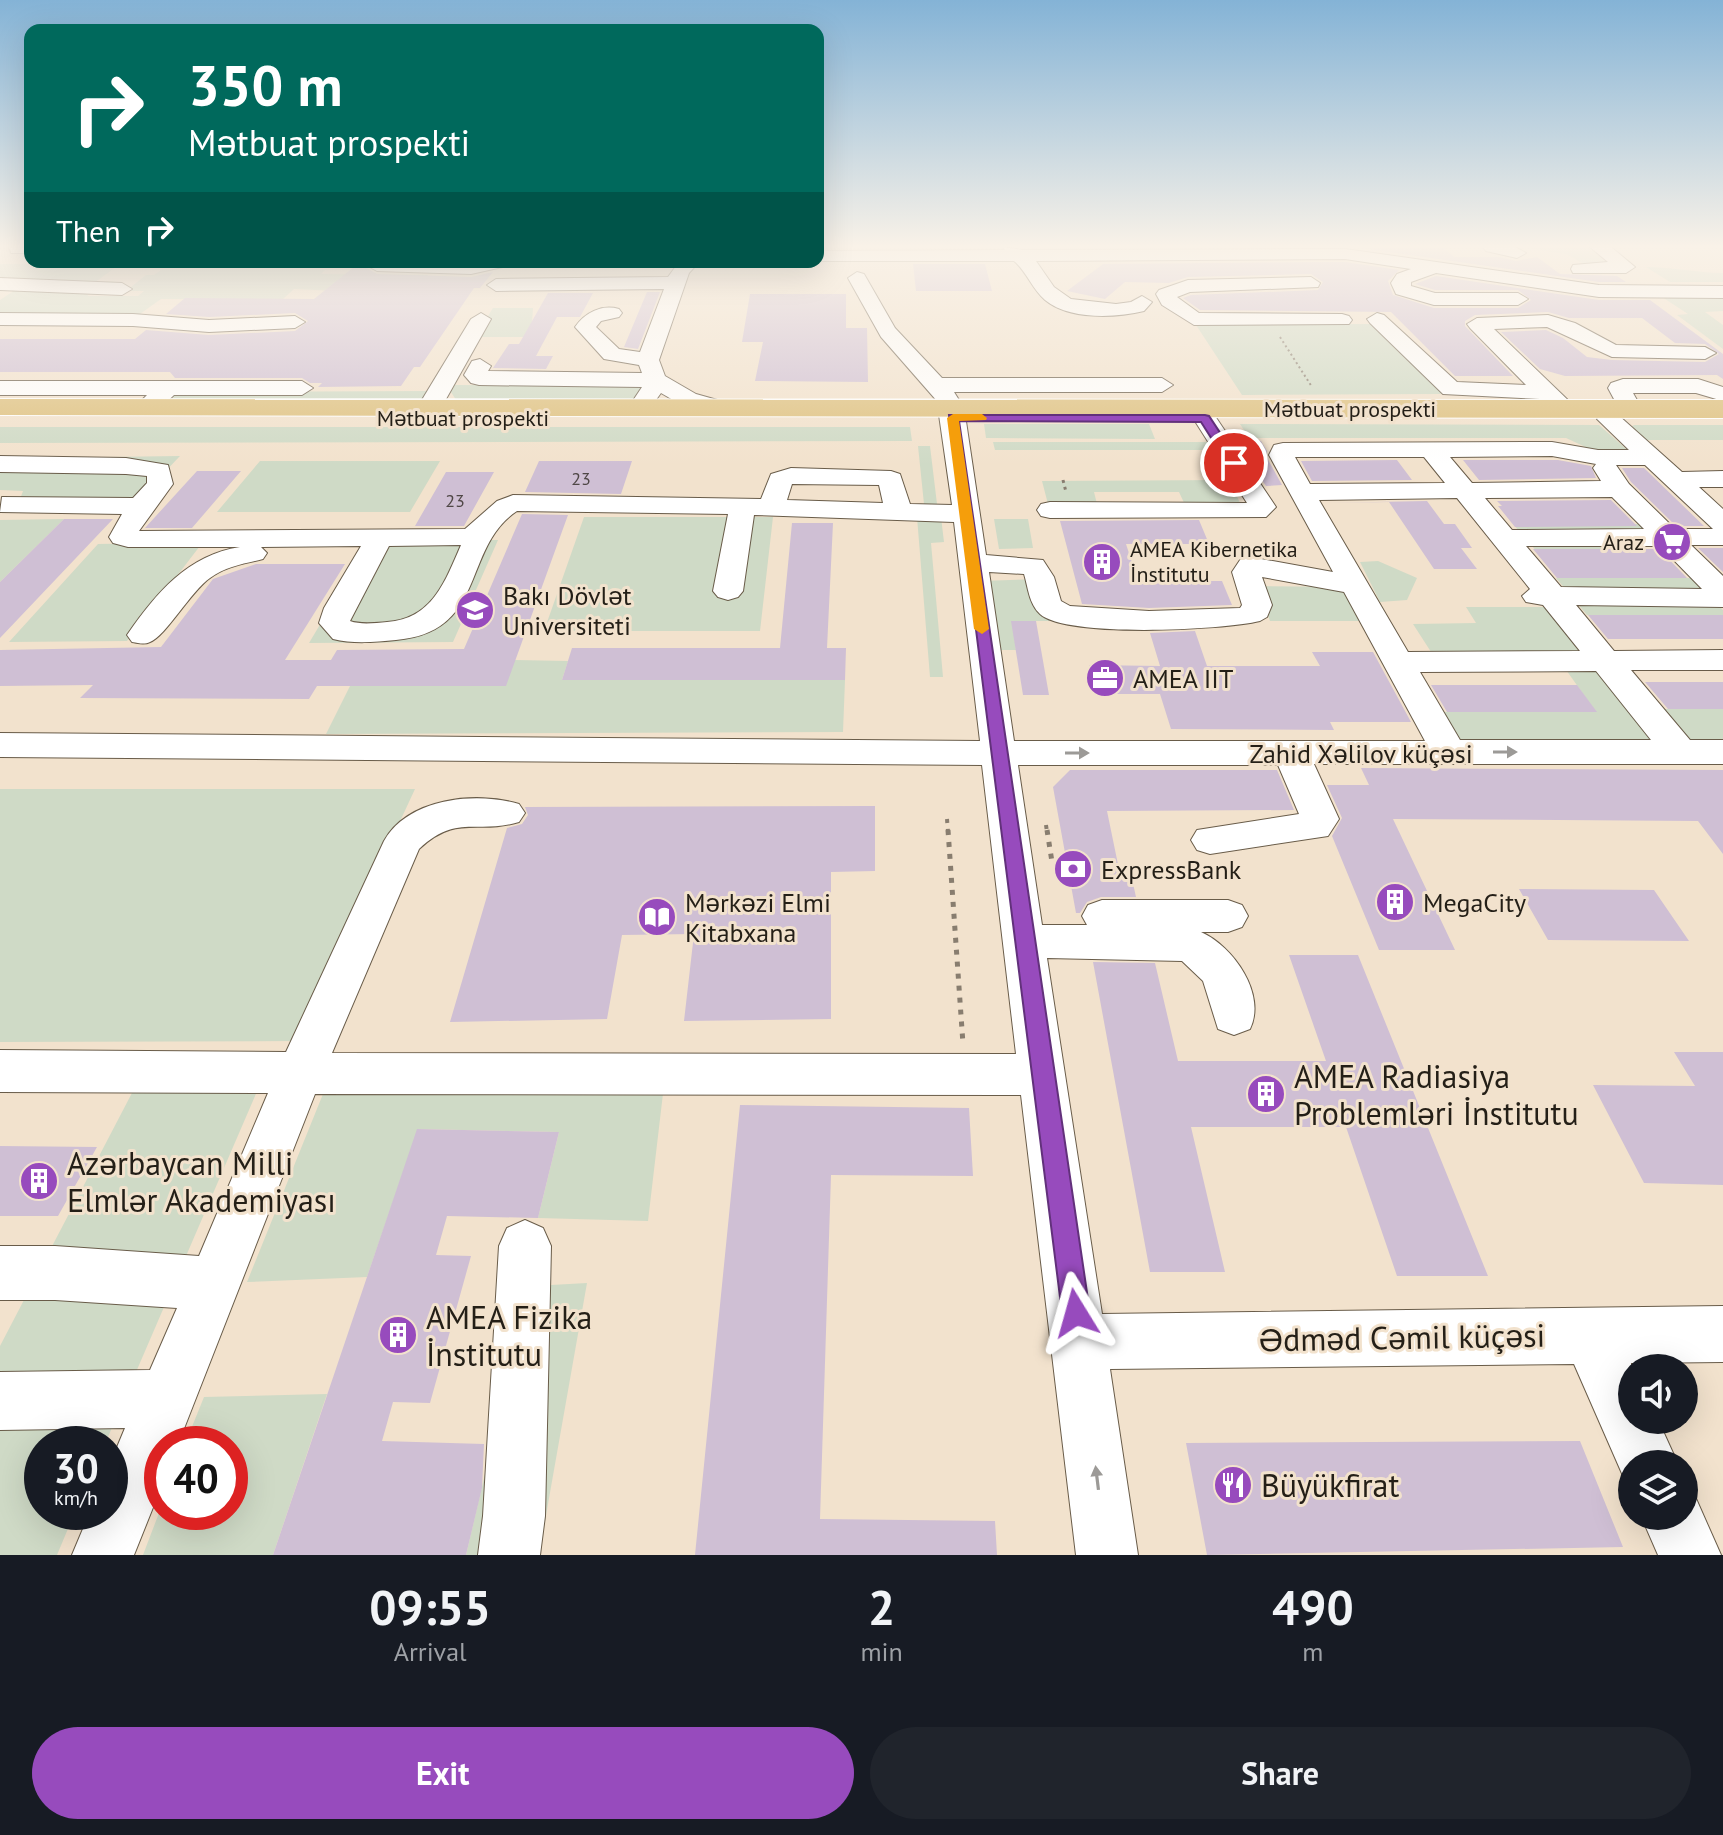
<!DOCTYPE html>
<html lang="en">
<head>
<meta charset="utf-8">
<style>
  :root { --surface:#171b24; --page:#20242c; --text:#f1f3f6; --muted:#9ea1a6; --accent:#974bbd }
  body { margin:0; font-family:"PT Sans",sans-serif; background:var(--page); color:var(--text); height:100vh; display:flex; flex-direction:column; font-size:30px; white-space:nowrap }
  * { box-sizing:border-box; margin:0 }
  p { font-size:26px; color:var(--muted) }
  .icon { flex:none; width:44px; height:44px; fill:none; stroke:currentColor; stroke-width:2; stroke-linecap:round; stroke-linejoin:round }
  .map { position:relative; height:1555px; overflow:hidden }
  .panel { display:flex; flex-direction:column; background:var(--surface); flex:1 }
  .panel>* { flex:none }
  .hud { position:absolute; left:24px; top:24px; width:800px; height:244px; border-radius:16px; box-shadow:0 8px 32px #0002; background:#00695c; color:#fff; overflow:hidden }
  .fabs { position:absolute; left:1618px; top:1354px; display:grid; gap:16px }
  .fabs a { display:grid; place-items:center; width:80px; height:80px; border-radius:50%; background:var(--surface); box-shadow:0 8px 32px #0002; font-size:40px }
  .speed { position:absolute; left:24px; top:1426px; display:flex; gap:16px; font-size:40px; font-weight:700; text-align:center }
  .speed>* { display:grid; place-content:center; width:104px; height:104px; border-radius:50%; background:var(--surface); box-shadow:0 8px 32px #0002; line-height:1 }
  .speed small { font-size:20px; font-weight:400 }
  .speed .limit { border:12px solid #d22; background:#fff; color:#111 }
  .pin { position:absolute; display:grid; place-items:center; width:68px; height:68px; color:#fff; margin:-34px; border:4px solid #fff; border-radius:50%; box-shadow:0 2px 8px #0007 }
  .me { position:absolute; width:88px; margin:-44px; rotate:352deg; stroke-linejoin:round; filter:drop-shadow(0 0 6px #0008) }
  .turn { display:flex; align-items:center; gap:28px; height:168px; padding:0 32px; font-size:36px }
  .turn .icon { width:104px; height:104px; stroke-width:2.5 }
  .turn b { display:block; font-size:56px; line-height:68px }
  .then { display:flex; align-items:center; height:76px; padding:0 32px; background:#0003; gap:16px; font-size:30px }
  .eta { display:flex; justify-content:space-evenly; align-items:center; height:136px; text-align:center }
  .eta b { font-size:48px; font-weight:700; line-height:56px }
  .primary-button { display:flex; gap:16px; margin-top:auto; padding:16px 32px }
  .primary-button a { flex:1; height:92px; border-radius:48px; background:var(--accent); color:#fff; font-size:32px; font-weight:700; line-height:92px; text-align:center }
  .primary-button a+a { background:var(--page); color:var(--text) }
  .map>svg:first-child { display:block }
</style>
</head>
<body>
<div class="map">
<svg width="1723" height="1555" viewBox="0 0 1723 1555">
  <rect width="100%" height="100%" fill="#f2e2cd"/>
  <path fill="#cfdac6" d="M1522,247h68l26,17 -30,1 -20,-11z
    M0,264h120l-26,19 -94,-3z
    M1646,267c28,0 50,6 77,6v9h-53z
    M161,270h164l-4,4 107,1 -5,8 -85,8 -44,-2 -11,10h-122l-21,15 -140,-1v-13l15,-10 71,-1 2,7h50l6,-5h-18l20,-16h8z
    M1723,294v17l-18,1 18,13v24l-46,-34 11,-1 -29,-19z
    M493,308h40l-2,29h-56z
    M1376,324l66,70 -200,1 -46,-70z
    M454,385l182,1h7l-4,12 -10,3 -173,-1 -5,-8z
    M430,391l-7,9 -250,1 -2,-4 4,-5z
    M984,424h165l6,15 -169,-1z
    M1240,424l359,1 33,29 -29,1 -37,-17h-317z
    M1634,425h89v15h-81l-13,-12z
    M0,427h910l2,14 -912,2z
    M993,442h218l4,8h-220z
    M918,446h12l7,58h-13z
    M180,456l-41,43 -120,3 4,-11 -23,-1v-22h57l50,-11z
    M260,461h180l-30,51h-193z
    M1229,480l13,27h-56l-7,-15h-85l4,16h-49l-7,-27z
    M584,517h189l-13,114h-216z
    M917,517h24l3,25 -13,1 12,134h-13z
    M64,519l-64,63v-62z
    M994,519h34l5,29 -34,1z
    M1513,524h126l9,9 -42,2 18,18 -85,1z
    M498,540l-45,102 -144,1 61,-102z
    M203,542l-76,99 -118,1 89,-98z
    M1378,561l39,17 -10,22 -27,2 -20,-40z
    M1556,578h135l32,32v5h-136z
    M1041,579l13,42h-42l4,29h-24l-11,-69z
    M1257,586l89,1 19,34h-95z
    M1466,607h86l37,47 -156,1 -20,-31 63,-1z
    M515,660l53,1 -6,19h283l-2,52 -517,2 24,-48z
    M1599,665l64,80 -205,-1 -17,-32h155l-32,-45z
    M1662,709h61v34h-33z
    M0,789h415l-117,252 -298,1z
    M664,1085l-16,136 -110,-3 21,-86 -141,-3 -51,148 -120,5 78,-193z
    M258,1089l-153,355h-63v68h33l-18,43h-57v-209l133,-255z
    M587,1283l-48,272h-73l26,-111 23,-3 36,-156z
    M327,1394l-54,161h-130l19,-50v7h68v-68h-45l19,-47z"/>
  <path fill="#cfbfd4" d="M1354,247h89l11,10h45l17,4 21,-4 23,17 57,2 9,6h-27z
    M1345,262l54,8 -11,11 5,14 41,13h84l13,-8 -13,-10h-83l-20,-6 21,-8 163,24h51l73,54v25l-6,-4 -152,1 -25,-7 -39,-37 45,-2 17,8 24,19 25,3 93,2 14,-8 -14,-10 -30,-1 -33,-25h-73l-21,-6 -73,3 -10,6v5l48,50h-58l-64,-64 -191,-2 -17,-12 8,-3 127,-5 5,-8 -12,-8 -123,3 -19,6 -44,-1 -20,17 -38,-8 36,-27z
    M913,264h72l7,27h-76z
    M354,267h11l12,7 94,3 22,-5 -13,16h-6l-54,79h-6l-13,19 -83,1 4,-4h-12l-8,-5h-127l-5,-6h-170v-33h135l11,-9 63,5 86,-4 13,-10 -13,-8 -86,4 -43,-3 19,-16 129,1z
    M647,292h13l-22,57 -14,-2z
    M548,293h45l-13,24h-23l-21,39h17l-7,13 -53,-1 16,-24h10z
    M750,294h96v34h21l1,54 -113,-1 8,-39h-21z
    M1261,441l6,10 -1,5 16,29 -16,1 -30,-44z
    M1397,460l15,20 -100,1 -11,-20z
    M1463,460h95l33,6 5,12 -117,2z
    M539,461h93l-11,33 -96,-2z
    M1622,468h22l60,58h-28l-45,-44z
    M197,471h44l-49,57h-47z
    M446,472h48l-30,54h-49z
    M1611,500l26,26 -122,1 -17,-21h4l-5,-5z
    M1427,501l17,23h11l17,24h-11l16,21h-43l-45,-67 -65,1z
    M522,514l46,1 -62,171h-189l-8,13 -229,-1 13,-13 -93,1v-36l161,-3 52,-68 43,-15h89l-60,96h46l6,-10 127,-1z
    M64,519h49l-113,119v-56z
    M1199,520l10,24h-83l12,37h84l10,24 -83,3 -67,-4 -22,-83z
    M792,523h41l-6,125h19l-1,32h-283l10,-32h208z
    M1698,548h25v24z
    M1533,549h126l28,29h-130z
    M1588,615h135v24h-115z
    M1011,621h25l13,74h-26z
    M1195,631l12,35h113l-8,-14h61l38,70h-81l4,8 -163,-1 -11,-35h-65l-6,-29 71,1 -10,-33z
    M1645,682h78v27h-55z
    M1431,685h146l20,27h-150z
    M1361,768l362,2v84l-25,-33 -305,-2 62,131h-76l-47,-114 10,-18 -15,-33h42z
    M1070,770h207l17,40 -187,1 14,68h11l4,18h-35l-14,5 -7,11h-4l-23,-126z
    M875,806v65l-44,1v147l-147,2 10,-87 -72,1 -15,84 -157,3 57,-194 15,-4 6,-9 -3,-8z
    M1519,889l135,1 35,51 -141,-1z
    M1289,955h69l130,321h-91l-51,-149h-155l34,145h-75l-57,-310 62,1 23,98h148z
    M1674,1052h49v133l-79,-2 -51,-98 102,1z
    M740,1105l229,3 4,68 -142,-1 -11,344 175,2 2,34h-302z
    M417,1129l142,3 -21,86 -91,-2 -11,39 35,1 -41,147 -37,-1 -11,39 102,3 -2,44 -16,67h-193z
    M0,1146l97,1 -39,69h-58z
    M1580,1441l43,106 -416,8 -21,-112z"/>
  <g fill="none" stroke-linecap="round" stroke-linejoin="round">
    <defs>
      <path id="minor" d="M9,247h21v6h-19z
        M1003,247l20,3 322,-1 254,36 124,1v12l-124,-1 -163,-24 -25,9v4l24,7h83l10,6 -10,6h-84l-38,-11 -5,-11 6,-9 14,-5 -66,-10 -309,2 18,26 17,12 45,5 15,-2 11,-6 10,6 -8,9c-29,7 -75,9 -99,-11 -13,-11 -18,-28 -31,-39h-196v-10l187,-1z
        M1483,247h32l11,6 -9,5 -31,-7z
        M1590,247h21l24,20 -9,6h-53l-2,-4 2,-4 35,-3z
        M371,262h139l-3,4 -36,8 -94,-3 -9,-5z
        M679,262h20l-10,11 -30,87 6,16 31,18 32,9 4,5 -4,5c-21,5 -49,-9 -67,-20l-8,11h-16l-3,-5 8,-12 -163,-2 -8,-2 -7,-8 8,-14 8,-2 11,7 -3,5 154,2 -3,-8 -35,-6 -29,-32c10,-14 26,-23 44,-18l3,4 -3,4 -18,4 -5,6 23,22 21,3 24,-63 -168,2 -9,-6 9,-6 172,-2z
        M857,272l7,2 31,54 47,50h220l11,7 -11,7h-208l10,16 22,147 57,5 11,17 7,24 9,5 79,5 91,-3 2,-3 -10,-33 8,-12 10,-3 83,15 -64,-117 5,-10 9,-2 269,-1 46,8h31l-32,-31 4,-5h16l65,58 41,-1v16h-24l24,22v36h-32l32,31v31l-147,-2 38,46 109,-1v20h-92l59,70h33v24h-409l25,55 -11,17 -118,18 -13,-4 -6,-10 6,-10 102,-16 -21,-49h-260l24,160h45l-5,-9 6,-11 14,-5h126l14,5 6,11 -6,11 -14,5h-27c32,14 66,62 49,97l-16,6 -16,-6 -15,-48 -21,-20 -135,-3 55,356 621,-8v56l-92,1 1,57h26l20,44h-46v23l-5,-2 -53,-121 -464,5 28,186h-62l-55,-460 -706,-1 -137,350h-16v41l-28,70h-62l18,-43h20v-48l15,-36 -125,2v-58l150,-2 27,-62 -122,-8h-55v-54h55l144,10 69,-163 -268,-1v-42l286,2 98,-211c24,-43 92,-50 135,-37l6,9 -6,9c-42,13 -62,-9 -100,27l-87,204 684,1 -34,-289 -982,-8v-24l980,8 -26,-219 -200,-7 -11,76 -5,6 -10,3 -10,-3 -5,-6 15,-77 -211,-3c-56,37 -29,121 -121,129 -21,2 -43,4 -63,-1l-14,-16 5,-15 37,-62 -100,1 6,6 -4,6c-19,5 -37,7 -53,19 -19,13 -45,59 -60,64 -6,3 -11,1 -18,0l-5,-7c29,-42 61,-80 113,-88h-112l-15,-4 -4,-6 13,-23 -122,-2 2,-15 131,1 14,-15v-7l-21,-2 -126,-2v-16l126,2 42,7 5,19 -34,47 326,-2 32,-28 16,-6 248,4 10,-25 20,-6 100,3 9,3 10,30 42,1 -15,-104 -56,-64 -33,-59zM1552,456l44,8 -3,4 8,13 -129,2 -22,-26zM1295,457h129l21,26 -135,1zM1616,465h29l68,64h-38l-46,-45zM792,484l87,1 4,18 -96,-3zM1612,497l32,32 -132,1 -27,-32zM1457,498l73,91 -8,7 4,6 17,3 37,46 -172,1 -89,-152zM461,545c-16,37 -29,74 -74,77 -12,1 -26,3 -37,-1l39,-75zM1526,546h134l42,43 -141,-2zM989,572l35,2c4,13 5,30 16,40 26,24 184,16 220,7l7,-4 5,-12 -10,-28 82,15 81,149h-411zM1596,671l55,69h-191l-40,-68z
        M1311,277l9,6 -2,4 -128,5 -13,5 22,16 143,1 7,2 3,4 -3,4 -155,1 -32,-20 -6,-11 3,-4 29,-10z
        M0,278l122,5 10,6 -10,6 -122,-5z
        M0,313l133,1 76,6 86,-4 10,6 -10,6 -86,4 -76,-6 -133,-1z
        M481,313l10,6 -50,89 -4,5h-16l-4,-5 54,-89z
        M1377,313l7,2 73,67 69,3 -56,-57 -3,-4 10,-6 71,-3 27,8 41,22 89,2 11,6 -11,6 -93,-2 -65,-30 -53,2 78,75 4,5 -4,5c-15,4 -21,-5 -32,-15l-97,-5 -73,-71 -3,-4z
        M1623,379h75l25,8v14l-27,-8h-63l9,16 -4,5h-16l-14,-26 3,-5z
        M0,381h302l11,7 -11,7h-128c-11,10 -19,21 -35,17l-4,-5 12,-12h-147z
        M1205,411l8,2 63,94 -10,10 -216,1 -9,-2 -4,-6 4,-6 9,-2 197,1 -54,-85 4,-5z
        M525,1220l18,8 8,18 -6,270 -5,39h-62l5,-39 16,-270 8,-18z
        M1684,1490l10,4 27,61h-63l-17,-39h43z"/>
      <path id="major" d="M0,399l1723,1v18l-1723,-3z"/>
    </defs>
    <use href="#minor" stroke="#695c49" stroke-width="2"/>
    <use href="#major" stroke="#fff" stroke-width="2"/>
    <path stroke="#887d6f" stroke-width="2" stroke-dasharray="2 3" stroke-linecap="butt" d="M1280,337l32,50"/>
    <path stroke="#887d6f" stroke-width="3" stroke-dasharray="3 4" stroke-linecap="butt" d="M1063,480l3,12"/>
    <path stroke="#887d6f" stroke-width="4" stroke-dasharray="4 6" stroke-linecap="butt" d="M947,819l1,13
      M1046,825l1,7"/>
    <path stroke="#887d6f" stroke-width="5" stroke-dasharray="5 7" stroke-linecap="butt" d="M948,830l15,214
      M1047,830l5,32"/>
    <use href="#minor" fill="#fff" fill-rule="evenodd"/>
    <use href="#major" fill="#dec17f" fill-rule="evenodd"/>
  </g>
  <defs><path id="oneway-solid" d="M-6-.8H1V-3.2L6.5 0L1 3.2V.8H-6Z" transform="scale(2)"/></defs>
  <g fill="#9c9a97">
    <use href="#oneway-solid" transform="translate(1505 752)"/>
    <use href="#oneway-solid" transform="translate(1077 753)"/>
    <use href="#oneway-solid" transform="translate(1097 1478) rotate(-97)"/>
  </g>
  <linearGradient id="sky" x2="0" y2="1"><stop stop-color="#84b3d6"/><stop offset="0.53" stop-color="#f9f2e8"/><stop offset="1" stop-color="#f9f2e8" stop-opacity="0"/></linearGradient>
  <rect width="1723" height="465" fill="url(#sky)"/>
  <path fill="#974bbd" stroke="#62317b" stroke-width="2" d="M949,415h256l4,1 31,47 -11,3 -28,-44 -242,-1 131,892 -4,9 -10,4 -10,-4 -4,-9z"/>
  <path fill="#f59e0b" d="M982,414l5,4 -1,2 -27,1 30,208 -7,5 -8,-5 -27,-211 6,-4z"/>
  <defs>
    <symbol id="supermarket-disc" viewBox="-11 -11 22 22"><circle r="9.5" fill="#974bbd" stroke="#f2e2cd"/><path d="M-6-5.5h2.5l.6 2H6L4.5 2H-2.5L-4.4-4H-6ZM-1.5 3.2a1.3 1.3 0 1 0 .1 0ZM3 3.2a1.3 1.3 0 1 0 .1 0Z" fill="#fff"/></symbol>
    <symbol id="building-disc" viewBox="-11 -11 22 22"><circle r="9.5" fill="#974bbd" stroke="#f2e2cd"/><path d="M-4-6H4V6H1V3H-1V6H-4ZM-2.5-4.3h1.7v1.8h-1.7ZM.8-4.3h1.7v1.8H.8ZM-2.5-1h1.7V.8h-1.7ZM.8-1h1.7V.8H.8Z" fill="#fff"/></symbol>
    <symbol id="university-disc" viewBox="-11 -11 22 22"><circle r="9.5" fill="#974bbd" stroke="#f2e2cd"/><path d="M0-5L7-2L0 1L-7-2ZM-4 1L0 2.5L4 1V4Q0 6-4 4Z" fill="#fff"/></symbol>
    <symbol id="office-disc" viewBox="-11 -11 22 22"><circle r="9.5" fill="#974bbd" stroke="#f2e2cd"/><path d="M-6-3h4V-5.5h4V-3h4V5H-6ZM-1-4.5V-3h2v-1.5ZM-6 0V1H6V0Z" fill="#fff"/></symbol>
    <symbol id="bank-disc" viewBox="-11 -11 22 22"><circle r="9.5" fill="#974bbd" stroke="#f2e2cd"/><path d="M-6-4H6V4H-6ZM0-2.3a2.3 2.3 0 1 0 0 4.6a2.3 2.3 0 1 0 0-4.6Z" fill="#fff"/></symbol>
    <symbol id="library-disc" viewBox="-11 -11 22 22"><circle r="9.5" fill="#974bbd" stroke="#f2e2cd"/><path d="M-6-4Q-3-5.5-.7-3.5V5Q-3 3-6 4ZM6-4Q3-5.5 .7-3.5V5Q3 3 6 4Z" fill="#fff"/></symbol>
    <symbol id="restaurant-disc" viewBox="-11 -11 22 22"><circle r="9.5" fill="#974bbd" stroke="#f2e2cd"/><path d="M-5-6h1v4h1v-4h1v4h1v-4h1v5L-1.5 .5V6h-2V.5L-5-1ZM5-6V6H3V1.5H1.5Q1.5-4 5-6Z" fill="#fff"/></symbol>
  </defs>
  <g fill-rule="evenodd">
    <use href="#supermarket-disc" x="1650" y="520" width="44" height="44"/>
    <use href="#building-disc" x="1080" y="540" width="44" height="44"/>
    <use href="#university-disc" x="453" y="588" width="44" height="44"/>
    <use href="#office-disc" x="1083" y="656" width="44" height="44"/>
    <use href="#bank-disc" x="1051" y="847" width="44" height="44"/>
    <use href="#building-disc" x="1373" y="880" width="44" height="44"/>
    <use href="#library-disc" x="635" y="895" width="44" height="44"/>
    <use href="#building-disc" x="1244" y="1072" width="44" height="44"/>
    <use href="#building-disc" x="17" y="1159" width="44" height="44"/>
    <use href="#building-disc" x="376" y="1313" width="44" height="44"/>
    <use href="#restaurant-disc" x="1211" y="1463" width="44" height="44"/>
  </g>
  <g text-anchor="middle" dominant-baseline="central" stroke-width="6" stroke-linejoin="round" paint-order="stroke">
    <g font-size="18" fill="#4f4746">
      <text x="581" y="478">23</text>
      <text x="455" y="500">23</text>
    </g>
    <g font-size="22" fill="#241f17" stroke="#f2e2cd">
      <text x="1350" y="409">Mətbuat prospekti</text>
      <text x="463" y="418">Mətbuat prospekti</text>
    </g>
    <g font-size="22" fill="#241f17" stroke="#f2e2cd" text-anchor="end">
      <text x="1644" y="542">Araz</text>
      <text x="1130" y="549" text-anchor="start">AMEA Kibernetika<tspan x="1130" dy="25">İnstitutu</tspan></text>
    </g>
    <g font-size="26" fill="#241f17" stroke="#f2e2cd" text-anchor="start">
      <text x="503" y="595">Bakı Dövlət<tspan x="503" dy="30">Universiteti</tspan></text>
      <text x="1133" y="678">AMEA IIT</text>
      <text x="1101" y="869">ExpressBank</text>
      <text x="685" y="902">Mərkəzi Elmi<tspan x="685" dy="30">Kitabxana</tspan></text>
      <text x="1423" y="902">MegaCity</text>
    </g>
    <g font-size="26" fill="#241f17" stroke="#f2e2cd">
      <text x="1361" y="753">Zahid Xəlilov küçəsi</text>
    </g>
    <g font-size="32" fill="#241f17" stroke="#f2e2cd" text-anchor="start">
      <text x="1294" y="1076">AMEA Radiasiya<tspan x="1294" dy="37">Problemləri İnstitutu</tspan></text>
      <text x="67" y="1163">Azərbaycan Milli<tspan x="67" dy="37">Elmlər Akademiyası</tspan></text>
      <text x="426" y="1317">AMEA Fizika<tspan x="426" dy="37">İnstitutu</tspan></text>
      <text x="1261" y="1485">Büyükfirat</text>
    </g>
    <g font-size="32" fill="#241f17" stroke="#f2e2cd">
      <text transform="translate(1402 1337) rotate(-1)">Ədməd Cəmil küçəsi</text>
    </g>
  </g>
</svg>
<div class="fabs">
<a><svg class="icon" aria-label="sound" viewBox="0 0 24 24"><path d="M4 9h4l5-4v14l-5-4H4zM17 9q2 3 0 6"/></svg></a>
<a><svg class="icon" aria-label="layers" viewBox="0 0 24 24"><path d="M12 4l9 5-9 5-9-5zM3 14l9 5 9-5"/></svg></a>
</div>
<div class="speed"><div>30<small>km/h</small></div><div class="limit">40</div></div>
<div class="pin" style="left:1234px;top:463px;background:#d93025"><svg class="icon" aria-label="arrive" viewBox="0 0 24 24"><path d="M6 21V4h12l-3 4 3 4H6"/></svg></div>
<svg class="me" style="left:1076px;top:1313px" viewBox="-20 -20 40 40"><path d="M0-17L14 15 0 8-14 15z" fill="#974bbd" stroke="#fff" stroke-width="4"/></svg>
<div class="hud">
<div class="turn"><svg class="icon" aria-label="right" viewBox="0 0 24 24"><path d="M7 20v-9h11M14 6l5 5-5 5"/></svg><div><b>350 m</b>Mətbuat prospekti</div></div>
<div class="then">Then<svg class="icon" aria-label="right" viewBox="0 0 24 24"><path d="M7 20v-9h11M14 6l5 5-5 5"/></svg></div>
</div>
</div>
<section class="panel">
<div class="eta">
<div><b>09:55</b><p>Arrival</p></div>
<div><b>2</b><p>min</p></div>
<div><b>490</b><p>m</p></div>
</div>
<div class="primary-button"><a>Exit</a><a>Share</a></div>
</section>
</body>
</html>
